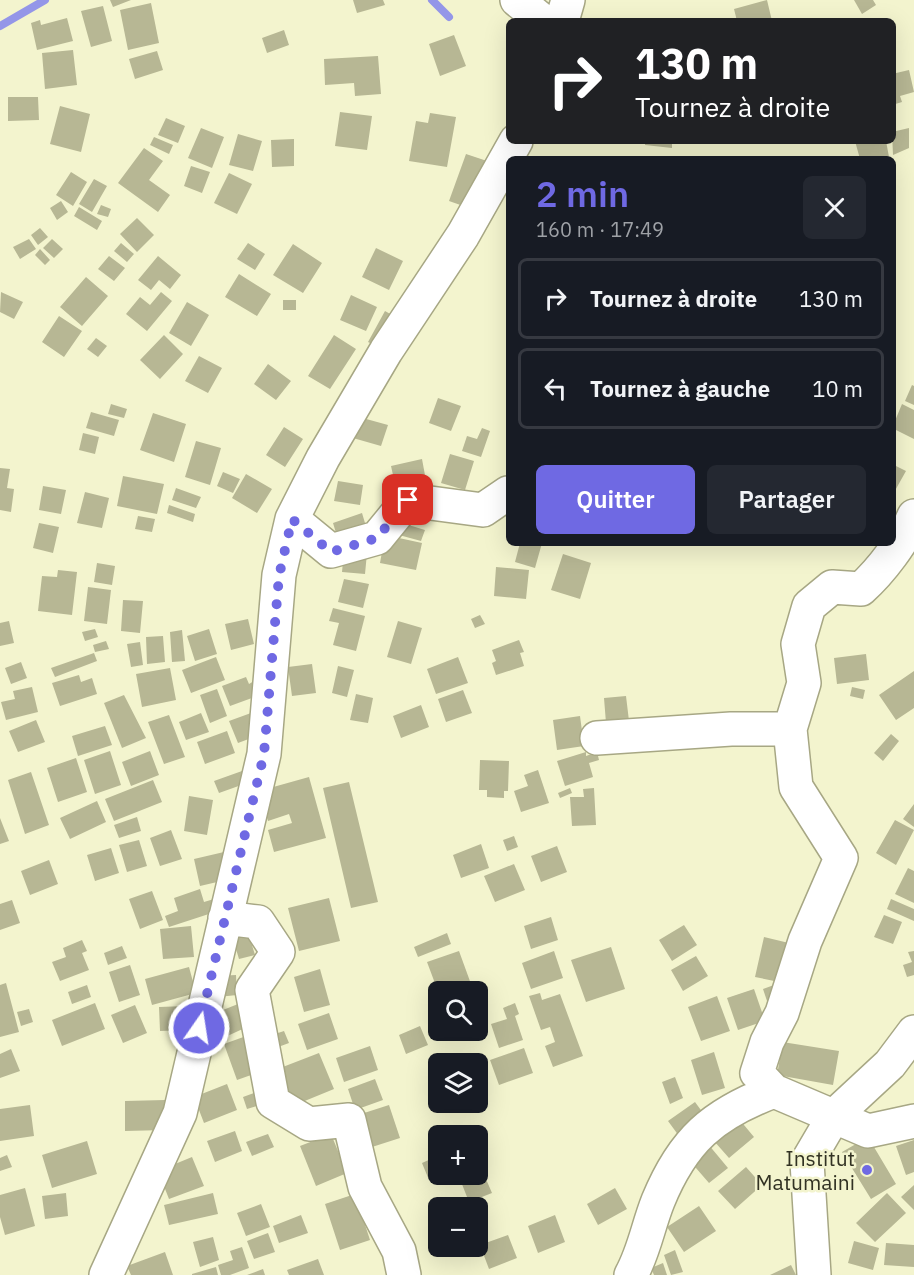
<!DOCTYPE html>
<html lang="fr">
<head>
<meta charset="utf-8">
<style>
  :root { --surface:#171b24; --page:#242831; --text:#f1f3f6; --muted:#9ea1a6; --line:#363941; --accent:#6f69e3 }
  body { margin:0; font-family:"IBM Plex Sans",sans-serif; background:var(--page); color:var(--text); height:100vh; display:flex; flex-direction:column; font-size:22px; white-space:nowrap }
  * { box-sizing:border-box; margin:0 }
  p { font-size:20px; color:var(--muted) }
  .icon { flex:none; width:33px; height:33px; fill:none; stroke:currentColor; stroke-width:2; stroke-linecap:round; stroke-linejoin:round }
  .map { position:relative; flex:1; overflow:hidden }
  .side { position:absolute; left:506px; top:156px; width:390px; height:390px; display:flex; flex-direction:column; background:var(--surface); border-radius:9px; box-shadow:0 6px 24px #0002 }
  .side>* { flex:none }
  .banner { position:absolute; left:506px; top:18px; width:390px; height:126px; border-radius:9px; box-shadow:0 6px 24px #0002; background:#202124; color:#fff; overflow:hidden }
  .controls { position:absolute; left:428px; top:981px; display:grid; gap:12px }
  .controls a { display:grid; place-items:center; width:60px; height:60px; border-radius:9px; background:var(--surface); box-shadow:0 6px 24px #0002; font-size:30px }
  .pin { position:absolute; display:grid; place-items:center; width:51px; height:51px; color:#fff; margin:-26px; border-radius:12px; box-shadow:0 3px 9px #0006 }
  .me { position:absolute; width:66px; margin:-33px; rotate:13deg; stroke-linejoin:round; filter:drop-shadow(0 0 4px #0008) }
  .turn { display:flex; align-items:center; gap:21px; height:126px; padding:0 30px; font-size:27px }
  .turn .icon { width:78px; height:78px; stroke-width:2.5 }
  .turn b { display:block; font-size:42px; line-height:51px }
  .round { display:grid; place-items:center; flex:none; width:63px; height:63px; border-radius:9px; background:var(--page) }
  .overview { display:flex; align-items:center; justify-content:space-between; height:102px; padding:0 30px }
  h1 { font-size:36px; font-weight:600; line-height:45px; color:var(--accent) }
  .button { display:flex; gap:12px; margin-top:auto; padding:12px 30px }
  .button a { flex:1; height:69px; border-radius:9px; background:var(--accent); color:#fff; font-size:24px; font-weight:600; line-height:69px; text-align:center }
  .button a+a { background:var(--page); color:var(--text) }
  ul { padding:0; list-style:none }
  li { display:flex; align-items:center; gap:18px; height:81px; margin:0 12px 9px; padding:0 18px; border:3px solid var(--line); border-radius:9px }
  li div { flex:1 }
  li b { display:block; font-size:22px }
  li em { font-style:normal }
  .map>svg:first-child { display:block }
</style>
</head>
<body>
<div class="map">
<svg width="914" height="1275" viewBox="0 0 914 1275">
  <rect width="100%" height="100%" fill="#f3f4ce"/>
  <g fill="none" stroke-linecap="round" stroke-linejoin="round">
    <path stroke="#9496e8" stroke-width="8" d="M432,0l17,17
      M0,26l45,-26"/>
  </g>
  <path fill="#b7b794" d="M110,0h21l-18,7z
    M353,0h30l2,5 -28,8z
    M767,0l5,21h-35l-3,-12z
    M854,0h19l3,5 -14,9z
    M151,3l8,40 -31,7 -8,-40z
    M103,6l9,35 -21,6 -10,-36z
    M67,18l6,23 -36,9 -6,-27 9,-3 1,5z
    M284,30l5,15 -22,8 -5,-15z
    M454,35l12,31 -26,10 -11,-32z
    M73,50l4,35 -32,4 -3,-36z
    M157,51l6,19 -28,9 -6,-20z
    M378,56l3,38 -26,2 -1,-13 -29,2 -1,-26z
    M909,70l5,22 -14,4 2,6 -10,3v-31z
    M8,97h30l1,23 -31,1z
    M60,106l30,8 -9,38 -31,-8z
    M340,112l32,4 -5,34 -32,-4z
    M430,113l26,4 -9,50 -38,-6 7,-40 12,2z
    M166,118l19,8 -7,17 -20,-8z
    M201,128l23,9 -12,31 -24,-10z
    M909,128v20l-16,7 -1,-23z
    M238,134l24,7 -9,30 -24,-6z
    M154,137l19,8 -4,9 -19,-9z
    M294,139v27l-22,1 -1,-27z
    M645,141h27v7l-27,-3z
    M855,141h31l3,16 -29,2z
    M144,148l19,13 -14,19 21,15 -12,17 -40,-29z
    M466,154l21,7 -18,47 -20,-7z
    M191,166l19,6 -8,21 -18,-7z
    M71,172l16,10 -14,24 -17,-11z
    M229,173l23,11 -15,30 -23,-11z
    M94,179l13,7 -15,26 -13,-8z
    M61,201l7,11 -11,8 -7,-12z
    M101,205l10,4 -3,8 -11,-3z
    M79,207l23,14 -5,9 -23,-14z
    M137,218l17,17 -17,17 -17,-18z
    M40,228l8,9 -10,8 -7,-10z
    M29,239l7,10 -16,10 -7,-12z
    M52,239l11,10 -9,9 -11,-10z
    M121,243l13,11 -7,8 -13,-11z
    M248,243l17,11 -10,16 -18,-11z
    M293,244l29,19 -19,30 -30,-18z
    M376,248l27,13 -14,29 -27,-13z
    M40,249l10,11 -5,5 -10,-10z
    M109,256l16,12 -11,13 -16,-12z
    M158,256l23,19 -11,14 -11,-9 -8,10 -13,-10z
    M239,274l32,20 -14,22 -32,-19z
    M86,277l22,19 -26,30 -22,-19z
    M1,292l22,10 -9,17 -14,-7z
    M161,292l11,9 -25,30 -21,-17 14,-17 10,8z
    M351,295l26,12 -11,24 -26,-11z
    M283,300h13v10h-13z
    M187,302l22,13 -18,31 -22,-13z
    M385,311l16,9 -17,30 -16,-8z
    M59,316l23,15 -18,26 -22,-15z
    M164,335l19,19 -23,25 -20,-19z
    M334,335l22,14 -26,40 -22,-13z
    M96,338l11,8 -9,11 -11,-8z
    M199,356l23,12 -14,25 -23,-12z
    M268,364l23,17 -15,19 -22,-16z
    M912,385l2,1v19l-9,-4z
    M438,398l23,8 -10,25 -22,-8z
    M111,404l16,5 -3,9 -16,-4z
    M902,404l12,6v29l-22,-11z
    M91,412l28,8 -5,16 -28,-8z
    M153,413l33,11 -12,38 -34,-12z
    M359,417l29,8 -7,21 -28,-8z
    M284,427l19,12 -18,28 -19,-12z
    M482,428l8,3 -9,26 -19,-6 5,-15 10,3z
    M83,433l16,4 -4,17 -16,-4z
    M196,441l25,7 -11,37 -25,-8z
    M450,454l24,7 -9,29 -24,-7z
    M422,459l5,27 -30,7 -6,-27z
    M892,464l14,7 -14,25z
    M0,468l10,1 -3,19 7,1 -3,23 -11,-2z
    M223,472l17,7 -7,14 -16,-7z
    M246,474l26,15 -15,24 -25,-15z
    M123,476l41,8 -7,30 -40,-8z
    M338,481l25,4 -3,20 -26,-4z
    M43,486l23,4 -5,24 -22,-4z
    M176,488l25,9 -5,11 -24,-8z
    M85,492l24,6 -7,30 -25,-5z
    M169,505l26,9 -2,8 -26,-9z
    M362,513l6,20 -29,10 -6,-20z
    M138,516l17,3 -3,13 -17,-3z
    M39,523l20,4 -6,26 -20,-5z
    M402,523l23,7 -4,11 -22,-6z
    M385,535l37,8 -6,27 -36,-7z
    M520,543h22l-7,25 -20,-6z
    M344,551l23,2 -2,21 -23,-2z
    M563,554l28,9 -11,36 -29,-9z
    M97,563l18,3 -3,19 -18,-3z
    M496,567l33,3 -3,29 -32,-3z
    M58,570l19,2 -5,43 -34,-4 4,-35 15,1z
    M344,579l25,5 -6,24 -25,-6z
    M88,587l23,3 -4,34 -23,-3z
    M123,600l20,1 -3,32 -19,-2z
    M333,608l32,8 -9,35 -23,-6 6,-22 -10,-2z
    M480,615l5,9 -10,4 -4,-9z
    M248,619l6,25 -23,6 -6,-26z
    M9,621l5,22 -14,3v-23z
    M398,621l24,7 -11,36 -24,-7z
    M95,629l3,8 -13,4 -3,-9z
    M209,629l8,25 -22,7 -8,-25z
    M182,630l3,31 -13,1 -2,-30z
    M163,636l2,26 -18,2 -1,-27z
    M519,640l5,12 -4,1 4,13 -28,9 -4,-12 4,-2 -4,-11z
    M106,641l3,8 -14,3 -2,-7z
    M140,642l3,23 -12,2 -4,-23z
    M94,653l3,8 -42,16 -4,-9z
    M866,654l3,26 -32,4 -3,-26z
    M216,657l9,23 -34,13 -9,-23z
    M458,657l10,26 -32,11 -9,-25z
    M21,662l6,16 -16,6 -6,-16z
    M312,664l4,29 -24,3 -4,-29z
    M338,666l16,4 -7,27 -15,-4z
    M170,668l6,32 -34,7 -6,-33z
    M914,671v37l-18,12 -17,-25z
    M79,675l2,7 11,-4 5,16 -37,12 -8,-23z
    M246,677l3,7 5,-3 6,14 -30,11 -8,-20z
    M32,687l6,25 -32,8 -5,-18 14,-3 -2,-8z
    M852,687l13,3 -2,9 -13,-3z
    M217,689l10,27 -17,7 -10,-28z
    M463,690l9,23 -26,9 -8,-23z
    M356,694l17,4 -5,25 -18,-3z
    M124,695l22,43 -24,10 -18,-45z
    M626,696l3,25 -23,2 -2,-25z
    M421,705l8,22 -28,11 -8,-22z
    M201,713l8,19 -23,8 -7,-18z
    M251,713l8,22 -21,8 -9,-22z
    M169,715l16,42 -21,7 -16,-42z
    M580,716l4,30 -27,4 -4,-30z
    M36,720l9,22 -27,10 -9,-21z
    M105,726l7,19 -34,11 -6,-20z
    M227,731l8,22 -30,11 -8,-22z
    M891,734l8,7 -16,20 -9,-8z
    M110,751l11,34 -26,9 -11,-34z
    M150,751l9,24 -28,11 -9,-24z
    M586,752v4l11,-4 2,8 -10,3 4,14 -28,9 -8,-25z
    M76,758l11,34 -29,10 -11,-34z
    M480,760l29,1 -1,30h-4v7l-17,-1v-7h-8z
    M538,770l11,33 -28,9 -7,-21 14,-5 -4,-11z
    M242,771l5,12 -28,10 -5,-12z
    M31,772l18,53 -24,9 -17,-54z
    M309,777l17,61 -52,14 -6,-22 24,-7 -3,-9 -21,7 -9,-30z
    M153,780l9,22 -48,19 -9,-22z
    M349,782l29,120 -27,6 -28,-120z
    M570,788l2,5 -12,5 -2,-5z
    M594,788l2,37 -24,1 -2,-29h14l-1,-8z
    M189,796l24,4 -6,35 -23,-4z
    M97,801l9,21 -36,17 -10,-21z
    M914,804v23l-11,-8z
    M137,817l4,14 -22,7 -5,-13z
    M0,818l9,23 -9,3z
    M895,820l19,10 -18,35 -20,-12z
    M171,830l11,29 -22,7 -10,-28z
    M514,836l4,11 -11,4 -4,-11z
    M139,840l8,26 -20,6 -8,-27z
    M481,844l8,24 -28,10 -8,-23z
    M557,846l10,26 -26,10 -10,-26z
    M111,848l8,25 -24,8 -8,-26z
    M224,852l6,27 -30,7 -6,-27z
    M49,860l9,24 -28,11 -9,-24z
    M514,864l11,26 -30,12 -11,-26z
    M908,868l6,3v32l-19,-9z
    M200,889l4,13 10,-3 4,12 -49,16 -4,-11 13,-5 -4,-13z
    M152,891l11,29 -23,9 -11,-30z
    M329,898l11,43 -41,10 -11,-43z
    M891,899l23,10v12l-27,-12z
    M12,900l8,23 -20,7v-26z
    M884,915l18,7 -9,22 -19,-7z
    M551,917l7,23 -27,9 -7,-23z
    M684,925l13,20 -25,16 -13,-21z
    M191,926l3,31 -31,2 -3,-30z
    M248,932l7,23 -16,4 -7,-23z
    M447,933l4,11 -33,13 -4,-10z
    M764,937l29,7 -9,39 -29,-6z
    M82,940l5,11 -5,2 7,17 -29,11 -8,-19 14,-5 -3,-9z
    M122,946l5,12 -19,7 -4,-12z
    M611,947l14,42 -39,13 -15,-42z
    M459,951l12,33 -22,8 -4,-10 -9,4 -9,-24z
    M554,951l9,27 -32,11 -9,-26z
    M914,951v24l-7,2 -4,-12 9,-3 -4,-10z
    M696,956l12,20 -25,15 -12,-21z
    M130,965l10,30 -21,7 -10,-30z
    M189,967l7,26 -44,12 -7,-26z
    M320,969l10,36 -26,7 -10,-35z
    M236,975l1,20 -19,2 -2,-21z
    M6,983l13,49 -19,5v-52z
    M87,985l4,12 -19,7 -4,-12z
    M774,985l-5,22 -6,-18z
    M754,989l11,32 -27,9 -11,-32z
    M540,993l2,7 18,-6 23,62 -30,11 -8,-21 10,-4 -5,-15 -9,3 -12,-34z
    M717,996l13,35 -29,10 -13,-34z
    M438,1001v26l-9,-22z
    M95,1003l10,26 -43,17 -10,-26z
    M515,1003l4,11 -4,2 8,24 -24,8 -8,-24 16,-5 -4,-11z
    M238,1004l9,23 -24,11 -10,-24z
    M135,1005l12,28 -24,10 -12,-28z
    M186,1006l1,24 -27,1 -1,-24z
    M29,1009l4,13 -12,4 -4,-14z
    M329,1013l9,26 -31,11 -9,-26z
    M420,1026l8,19 -22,9 -7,-19z
    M284,1031l5,12 -19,7 -4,-13z
    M249,1035l13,36 -25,9 -13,-36z
    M776,1041l63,10 -6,34 -56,-10 3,-17 -7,-1z
    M370,1046l8,24 -34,12 -8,-24z
    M524,1048l9,25 -34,12 -9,-25z
    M11,1049l9,22 -20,7v-24z
    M714,1052l11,36 -23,7 -11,-35z
    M319,1053l15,36 -44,18 -15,-37z
    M675,1077l8,21 -13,6 -8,-22z
    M375,1079l8,21 -28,10 -7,-21z
    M227,1084l10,26 -33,13 -10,-26z
    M262,1090l4,13 -19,6 -4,-12z
    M165,1100v30l-40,1v-30z
    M695,1102l11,15 -27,19 -11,-15z
    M30,1105l4,31 -34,5v-32z
    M389,1105l11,33 -28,9 -11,-33z
    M739,1119l15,18 -25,21 -15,-17z
    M235,1131l7,20 -27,11 -8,-21z
    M268,1134l6,13 -22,9 -6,-14z
    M331,1134l16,39 -31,13 -16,-40z
    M868,1137l28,47 -25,15 -29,-47z
    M914,1140v32l-8,3 -10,-29z
    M87,1141l10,33 -45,14 -10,-33z
    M708,1144l20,24 -19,15 -20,-23z
    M7,1155l5,12 -12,4v-13z
    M192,1157l12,29 -35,13 -11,-28z
    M433,1158l5,16h18l2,5 -11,4 -4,-8 -14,5 -7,-17z
    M479,1163l13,30 -23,9 -11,-28h19v-10z
    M746,1167l16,18 -27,24 -17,-18z
    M914,1185v25l-13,-13z
    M25,1188l10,38 -30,9 -5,-18v-22z
    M615,1188l12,21 -29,16 -11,-21z
    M66,1193l2,23 -23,3 -3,-23z
    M213,1193l5,21 -49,11 -5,-20z
    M887,1193l19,20 -31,29 -19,-19z
    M355,1194l15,46 -30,10 -15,-46z
    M261,1204l9,23 -24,9 -9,-23z
    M699,1206l17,25 -32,21 -17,-25z
    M301,1215l7,18 -29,10 -6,-17z
    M555,1215l10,27 -27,11 -10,-27z
    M268,1233l7,19 -21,7 -7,-18z
    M508,1235l9,23 -28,11 -9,-24z
    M213,1237l6,23 -19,7 -7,-25z
    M854,1241l25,7 -6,22 -25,-7z
    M886,1243l28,2v22l-30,-2z
    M242,1247l7,21 -19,7h-9l-3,-10 15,-5 -3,-9z
    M675,1250l8,22 -12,3 -7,-20z
    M165,1252l8,23h-42l-4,-9z
    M318,1259l6,16h-35l-2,-5z
    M663,1263l4,12h-13l-3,-7z
    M791,1265l5,10h-26z
    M216,1267l2,8h-26v-1z
    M263,1269l2,6h-18z"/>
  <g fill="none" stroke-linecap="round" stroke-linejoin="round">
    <defs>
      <path id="minor" d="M517,0l26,21
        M562,21l6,-21
        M292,519l39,32 46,-13 31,-38 75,10 25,-17
        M597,738l134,-9h59
        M225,918l33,4 20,30 -26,38 21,112 36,22 40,-4 16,67 34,64 5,24
        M774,1091l-17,-18 10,-31 15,-29 23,-72 36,-83 -45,-71 -6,-58 14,-46 -6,-39 11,-38 23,-19 29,2c20,-18 43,-48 53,-73
        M106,1275l74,-162 84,-359 15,-179 13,-56 31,-61 63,-107 77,-116 53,-94
        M631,1275c13,-23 17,-49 27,-74 25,-61 55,-87 116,-110l94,40 46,-10
        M814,1275l-7,-113 27,-46 56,-52 24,-32"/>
    </defs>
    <use href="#minor" stroke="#a7a784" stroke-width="36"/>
    <use href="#minor" stroke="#fff" stroke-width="33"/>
  </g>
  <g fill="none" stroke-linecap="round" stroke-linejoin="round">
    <path stroke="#6f69e3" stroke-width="10" stroke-dasharray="0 18" d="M199,1028l65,-274 15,-178 13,-57 39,33 46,-14 31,-38"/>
  </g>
  <circle fill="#6f69e3" stroke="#f3f4ce" stroke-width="2" cx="867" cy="1170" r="6"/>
  <g text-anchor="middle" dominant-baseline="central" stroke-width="5" stroke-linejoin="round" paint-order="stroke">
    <g font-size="21" fill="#323223" stroke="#f3f4ce" text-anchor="end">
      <text x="855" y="1158">Institut<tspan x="855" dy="24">Matumaini</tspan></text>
    </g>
  </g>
</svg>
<div class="controls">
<a><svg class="icon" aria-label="search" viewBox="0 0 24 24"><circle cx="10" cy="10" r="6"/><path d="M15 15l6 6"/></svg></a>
<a><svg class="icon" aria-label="layers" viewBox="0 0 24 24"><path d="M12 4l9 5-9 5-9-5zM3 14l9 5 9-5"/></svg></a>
<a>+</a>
<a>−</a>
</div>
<div class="pin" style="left:408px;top:500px;background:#d93025"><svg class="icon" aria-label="arrive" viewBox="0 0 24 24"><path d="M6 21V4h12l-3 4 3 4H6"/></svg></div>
<svg class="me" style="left:199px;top:1028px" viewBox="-20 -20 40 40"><circle r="17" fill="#6f69e3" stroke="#fff" stroke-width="3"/><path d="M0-11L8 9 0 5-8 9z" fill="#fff"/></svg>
<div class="banner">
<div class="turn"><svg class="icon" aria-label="right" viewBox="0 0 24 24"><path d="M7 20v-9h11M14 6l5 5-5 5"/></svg><div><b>130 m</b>Tournez à droite</div></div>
</div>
<section class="side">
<div class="overview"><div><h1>2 min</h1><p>160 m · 17:49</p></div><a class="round"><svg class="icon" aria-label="close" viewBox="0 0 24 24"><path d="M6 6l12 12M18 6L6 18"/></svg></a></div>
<ul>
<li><svg class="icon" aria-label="right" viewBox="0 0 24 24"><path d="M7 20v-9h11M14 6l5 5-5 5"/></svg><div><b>Tournez à droite</b></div><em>130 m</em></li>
<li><svg class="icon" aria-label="left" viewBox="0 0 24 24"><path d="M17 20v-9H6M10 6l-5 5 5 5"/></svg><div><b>Tournez à gauche</b></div><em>10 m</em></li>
</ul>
<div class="button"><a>Quitter</a><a>Partager</a></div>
</section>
</div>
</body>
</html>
